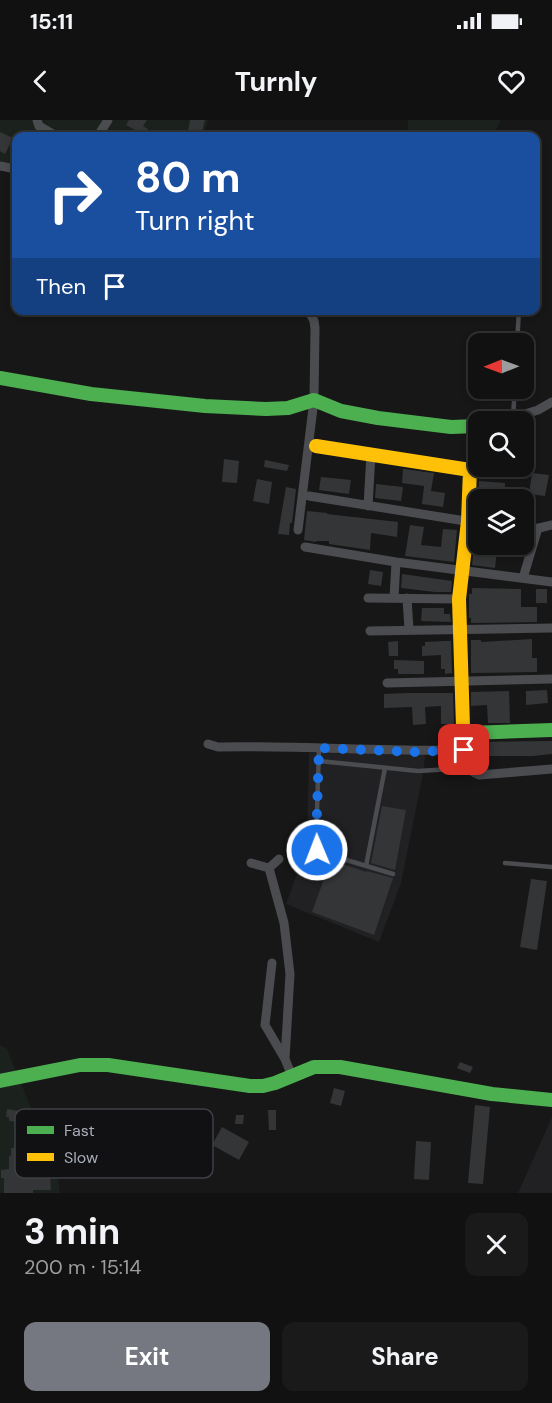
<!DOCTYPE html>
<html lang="en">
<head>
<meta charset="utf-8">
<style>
  :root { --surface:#111; --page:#1a1a1a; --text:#f1f3f6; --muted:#9c9d9f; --line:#303131; --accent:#757880 }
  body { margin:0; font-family:"DM Sans",sans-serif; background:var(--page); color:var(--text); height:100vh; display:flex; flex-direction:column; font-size:22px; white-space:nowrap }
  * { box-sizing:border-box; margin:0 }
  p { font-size:20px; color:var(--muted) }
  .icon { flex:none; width:33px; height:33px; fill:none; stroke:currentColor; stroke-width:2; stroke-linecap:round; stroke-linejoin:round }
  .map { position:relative; height:1073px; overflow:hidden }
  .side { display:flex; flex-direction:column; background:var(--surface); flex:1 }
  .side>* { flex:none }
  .banner { position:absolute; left:12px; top:12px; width:528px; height:183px; border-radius:12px; box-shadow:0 3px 9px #0003,0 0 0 2px var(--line); background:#1a4fa0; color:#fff; overflow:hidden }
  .needle { width:39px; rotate:269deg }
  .buttons { position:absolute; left:468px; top:213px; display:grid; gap:12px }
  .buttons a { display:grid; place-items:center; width:66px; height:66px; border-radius:12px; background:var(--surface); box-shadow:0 3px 9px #0003,0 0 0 2px var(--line); font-size:30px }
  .pin { position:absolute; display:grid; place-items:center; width:51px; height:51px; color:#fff; margin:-26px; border-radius:12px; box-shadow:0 3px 9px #0006 }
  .me { position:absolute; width:66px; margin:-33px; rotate:359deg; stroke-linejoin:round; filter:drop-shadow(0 0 4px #0008) }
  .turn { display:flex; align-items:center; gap:21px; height:126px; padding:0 24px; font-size:27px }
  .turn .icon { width:78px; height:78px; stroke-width:2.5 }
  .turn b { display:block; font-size:42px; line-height:51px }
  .then { display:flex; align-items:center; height:57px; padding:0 24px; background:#0003; gap:12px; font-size:22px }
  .round { display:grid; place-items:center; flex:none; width:63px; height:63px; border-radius:12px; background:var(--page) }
  .summary { display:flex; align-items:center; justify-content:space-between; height:102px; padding:0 24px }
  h1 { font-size:36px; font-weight:700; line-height:45px }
  .cta { display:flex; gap:12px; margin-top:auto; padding:12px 24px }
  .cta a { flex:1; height:69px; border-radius:12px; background:var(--accent); color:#fff; font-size:24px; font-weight:700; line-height:69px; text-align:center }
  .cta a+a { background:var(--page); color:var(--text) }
  .status { display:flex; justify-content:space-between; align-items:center; height:42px; padding:0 30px; background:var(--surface); direction:ltr }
  .status svg { height:16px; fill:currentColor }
  header { display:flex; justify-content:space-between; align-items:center; height:78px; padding:0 24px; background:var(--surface); font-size:27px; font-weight:700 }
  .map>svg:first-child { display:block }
</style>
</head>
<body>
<div class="status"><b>15:11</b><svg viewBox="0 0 49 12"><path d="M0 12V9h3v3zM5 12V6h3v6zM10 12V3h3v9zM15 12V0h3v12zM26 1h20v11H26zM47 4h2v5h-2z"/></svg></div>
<header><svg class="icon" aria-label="back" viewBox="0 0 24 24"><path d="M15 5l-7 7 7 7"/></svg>Turnly<svg class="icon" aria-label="heart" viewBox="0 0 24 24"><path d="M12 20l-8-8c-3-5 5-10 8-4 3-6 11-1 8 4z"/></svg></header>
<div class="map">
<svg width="552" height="1073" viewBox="0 0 552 1073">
  <rect width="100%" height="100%" fill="#171717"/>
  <path fill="#212124" d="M309,633l116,1 -2,20 -22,109 -22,59 -93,-38 21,-57z
    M552,997v76h-34z"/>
  <path fill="#1b211c" d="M0,0h208l-4,16h-188v38l-16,-4z
    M408,0h93l-8,16h-86z
    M0,925l7,4 50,122 3,22h-60z"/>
  <path fill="#343537" d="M129,0h18l-4,6 5,3 -4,6 -18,-10z
    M190,0h15l-4,16h-14z
    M0,12l13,6 -8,16 -5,-3z
    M224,339l15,2 -2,22 -15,-1z
    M265,340l24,5 -2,6 -23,-4z
    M403,349l31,4 -3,18 14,2 -2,14 -21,-3 2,-18 -22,-3z
    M532,353l17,2 -4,21 -16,-2z
    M321,357l30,3 -2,14 -30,-4z
    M257,359l15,3 -3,22 -16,-3z
    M479,361l26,2 -1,17h-26z
    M376,364l27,3 -2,14 -26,-3z
    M286,367l10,2 -4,34h-2l-1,12 -11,-1z
    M307,391l20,2v1l71,8 -1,15 -26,-4 -1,17 -41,-6v-3h-13v1l-12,-2z
    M410,405l14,2 -3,18 20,2 2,-18 14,1 -3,32 -49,-6z
    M475,418h3v6h47v4l-2,5h-9v-2h-17l-2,17 -23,-3z
    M370,450l13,2 -2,14 -13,-2z
    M402,454l50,7 -1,11h-16l-34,-4z
    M472,468l49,1v18h16v15l-66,1v-5h-2v-24h3z
    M536,469h11v14h-11z
    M422,488h22v6h6l1,8 -30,-1z
    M532,519v19h5v14l-66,1v-33h10v2z
    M398,521v15h-9l-1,-14z
    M444,521h7l1,32 -7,1v-5h-4v-14l-19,1v-10h3v-4z
    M394,540l30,1v13h-26v-5h-4z
    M547,570l1,13 -22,2v-14z
    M509,571l1,32h-22l-1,-18 -16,1v-14z
    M407,573h46l1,31h-13v-18l-16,1 1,17 -13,1 -1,-18 -28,1v-14z
    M552,621v13l-19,2h-61l-3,-11v-3z
    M382,686l24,4 -11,60 -24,-7z
    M331,740l35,12 1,-1 26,7 -19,57 -62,-23z
    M531,759l16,2 -10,69 -17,-3z
    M460,942l13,5 -3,6 -13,-5z
    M334,968l11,3 -4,15 -11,-3z
    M475,985l15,2 -7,77 -15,-1z
    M7,989l12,2 -1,11 -9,-1v-4h-3z
    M268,990h8v20h-7z
    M236,995h8l-1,9h-8z
    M222,1007l27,15 -10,18 -27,-15z
    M416,1021l15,1 -2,38 -15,-1z
    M19,1027v21h7v5h24l1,17h-18v3h-29v-15h-3v-8l8,-1v-13h2v-8z"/>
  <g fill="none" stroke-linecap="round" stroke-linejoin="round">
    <path stroke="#4b4c50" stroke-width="4.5" d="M517,224l2,-34
      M513,297l2,-29
      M319,628l-3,95 1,7 3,2 73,22
      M319,641l99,10 51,-3
      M505,743l47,4
      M366,746l19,-98"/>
    <path stroke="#4b4c50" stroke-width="9" d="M37,0l2,6 17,10
      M98,16l10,-16
      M0,46l16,3
      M499,302l39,-12 14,-8
      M470,350l48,2
      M309,376l169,27
      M368,386l3,-52
      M524,409h11l17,-4
      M298,410l16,-130 1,-72 -1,-7 -5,-10 -3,-1
      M305,427l91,15 156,20
      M523,458l15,-50
      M368,478l91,1
      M394,478l2,-36
      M407,478l2,32
      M370,511l182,-3
      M387,563l165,-4
      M208,624l10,3c82,-2 164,5 246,3 2,11 3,21 15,25l73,-6
      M251,743l18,5 15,55 6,51 -5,85 7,17
      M269,748l10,-9
      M272,843l-7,62 20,34"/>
    <path stroke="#4caf50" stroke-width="14" d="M0,258l91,16 114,12 61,3 22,-1 26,-8 27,11 37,7 73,9 27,-1
      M463,607l7,6 82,-3
      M0,961l80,-16h28l142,21h13l12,-3 39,-16h26l152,27 60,6"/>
    <path stroke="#ffc107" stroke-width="14" d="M316,326l154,24 -2,51 -9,78 4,128"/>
  </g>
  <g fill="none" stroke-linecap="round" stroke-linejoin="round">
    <path stroke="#1a73e8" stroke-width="10" stroke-dasharray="0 18" d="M317,730l-1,-7 3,-95 95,4 50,-2"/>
  </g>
  <rect x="15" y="989" width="198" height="69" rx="9" fill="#111113" stroke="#3e4045" stroke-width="1.5"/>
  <rect x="27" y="1006" width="27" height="8" fill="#4caf50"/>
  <rect x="27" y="1033" width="27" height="8" fill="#ffc107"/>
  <g font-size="16" fill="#a8adb8">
    <text x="64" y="1016">Fast</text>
    <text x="64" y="1043">Slow</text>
  </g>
</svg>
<div class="buttons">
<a><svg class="needle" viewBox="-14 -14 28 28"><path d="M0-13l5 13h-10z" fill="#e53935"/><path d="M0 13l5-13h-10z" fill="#9c9d9f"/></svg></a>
<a><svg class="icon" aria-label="search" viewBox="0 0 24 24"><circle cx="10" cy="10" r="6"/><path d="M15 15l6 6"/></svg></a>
<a><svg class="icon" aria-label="layers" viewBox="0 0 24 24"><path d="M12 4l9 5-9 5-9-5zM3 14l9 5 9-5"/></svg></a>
</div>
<div class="pin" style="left:464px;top:630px;background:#d93025"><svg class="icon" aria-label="arrive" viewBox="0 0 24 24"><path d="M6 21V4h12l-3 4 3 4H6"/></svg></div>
<svg class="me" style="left:317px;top:730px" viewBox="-20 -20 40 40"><circle r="17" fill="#1a73e8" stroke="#fff" stroke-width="3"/><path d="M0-11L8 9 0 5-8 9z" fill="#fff"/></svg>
<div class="banner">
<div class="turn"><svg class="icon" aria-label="right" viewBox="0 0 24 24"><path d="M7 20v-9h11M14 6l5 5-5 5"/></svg><div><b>80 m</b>Turn right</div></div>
<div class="then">Then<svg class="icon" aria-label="arrive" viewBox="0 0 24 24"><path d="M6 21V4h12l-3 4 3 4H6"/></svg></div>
</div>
</div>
<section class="side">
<div class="summary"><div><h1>3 min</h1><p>200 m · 15:14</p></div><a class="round"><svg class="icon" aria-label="close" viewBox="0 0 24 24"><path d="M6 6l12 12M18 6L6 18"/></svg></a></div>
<div class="cta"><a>Exit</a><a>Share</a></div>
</section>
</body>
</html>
